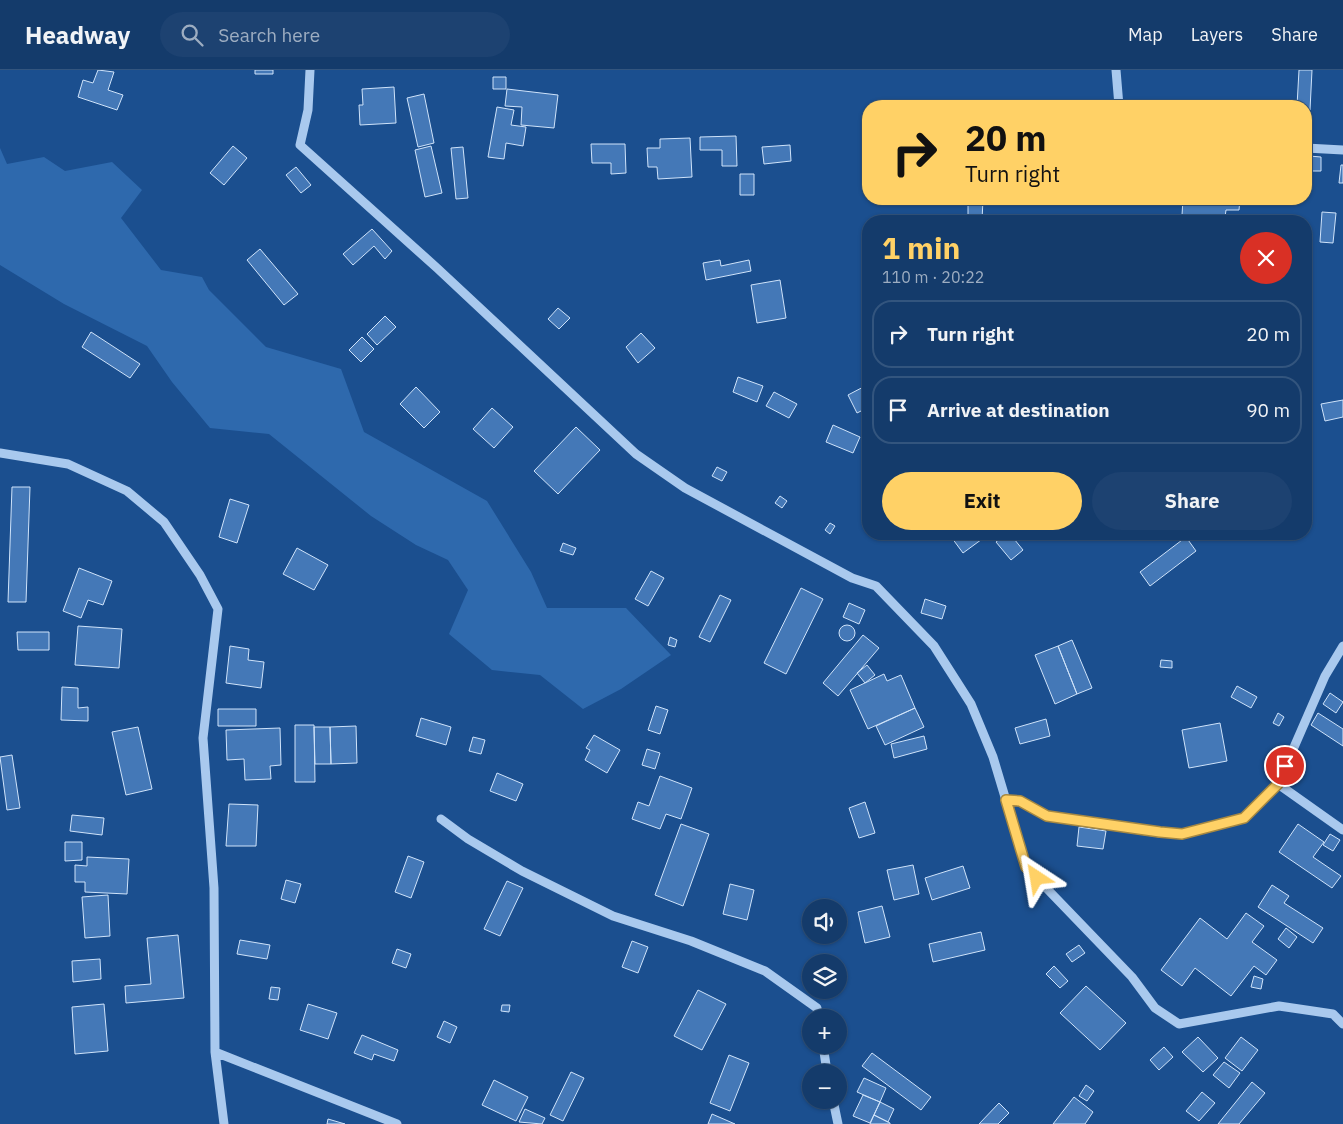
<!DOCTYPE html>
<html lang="en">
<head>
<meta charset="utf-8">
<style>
  :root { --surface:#143b6b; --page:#1d4271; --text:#f1f3f6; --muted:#9dadc1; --line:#33557e; --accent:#ffd166 }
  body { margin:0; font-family:"IBM Plex Sans",sans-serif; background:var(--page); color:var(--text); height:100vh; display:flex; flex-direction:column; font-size:19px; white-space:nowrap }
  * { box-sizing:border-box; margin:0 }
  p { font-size:16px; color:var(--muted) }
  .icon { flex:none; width:28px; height:28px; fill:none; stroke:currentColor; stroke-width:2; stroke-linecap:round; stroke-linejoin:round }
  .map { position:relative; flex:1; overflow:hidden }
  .panel { position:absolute; left:862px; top:145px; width:450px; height:325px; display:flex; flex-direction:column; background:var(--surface); border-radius:20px; box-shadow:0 1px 4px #0004,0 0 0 1px var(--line) }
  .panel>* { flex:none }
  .top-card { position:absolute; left:862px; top:30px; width:450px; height:105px; border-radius:20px; box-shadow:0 1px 4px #0004,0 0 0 1px var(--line); background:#ffd166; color:#111; overflow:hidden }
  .tools { position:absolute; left:802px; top:829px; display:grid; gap:10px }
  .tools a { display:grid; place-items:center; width:45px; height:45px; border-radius:50%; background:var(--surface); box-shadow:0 1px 4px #0004,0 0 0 1px var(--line); font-size:25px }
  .pin { position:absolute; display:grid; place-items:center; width:42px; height:42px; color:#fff; margin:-21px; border:2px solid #fff; border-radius:50%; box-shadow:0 1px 5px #0007 }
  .me { position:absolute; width:55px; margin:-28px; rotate:327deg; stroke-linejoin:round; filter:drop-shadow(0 0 4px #0008) }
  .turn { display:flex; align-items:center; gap:18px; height:105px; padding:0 20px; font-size:22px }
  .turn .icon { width:65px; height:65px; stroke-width:2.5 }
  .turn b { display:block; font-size:35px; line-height:42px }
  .round { display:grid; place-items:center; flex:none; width:52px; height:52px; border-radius:26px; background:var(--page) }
  .overview { display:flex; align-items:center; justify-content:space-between; height:85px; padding:0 20px }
  h1 { font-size:30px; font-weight:700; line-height:38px; color:var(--accent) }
  .cta { display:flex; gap:10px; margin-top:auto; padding:10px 20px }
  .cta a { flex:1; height:58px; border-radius:30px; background:var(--accent); color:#111; font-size:20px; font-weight:700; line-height:58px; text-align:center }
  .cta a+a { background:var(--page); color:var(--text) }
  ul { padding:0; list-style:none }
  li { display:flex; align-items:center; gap:15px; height:68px; margin:0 10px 8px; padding:0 10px; border:2px solid var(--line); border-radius:20px }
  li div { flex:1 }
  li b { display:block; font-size:19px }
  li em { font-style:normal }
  header { display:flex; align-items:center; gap:30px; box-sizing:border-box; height:70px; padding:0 25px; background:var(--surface); border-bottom:1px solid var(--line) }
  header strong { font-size:24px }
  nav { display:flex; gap:28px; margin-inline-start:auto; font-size:18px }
  .search { width:350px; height:45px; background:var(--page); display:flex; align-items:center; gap:12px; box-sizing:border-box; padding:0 18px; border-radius:28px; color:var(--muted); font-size:19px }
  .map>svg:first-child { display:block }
</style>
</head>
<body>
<header>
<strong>Headway</strong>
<div class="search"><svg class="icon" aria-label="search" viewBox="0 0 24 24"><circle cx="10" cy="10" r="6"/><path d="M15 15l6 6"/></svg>Search here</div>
<nav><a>Map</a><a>Layers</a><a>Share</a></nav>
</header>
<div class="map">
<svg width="1343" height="1054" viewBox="0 0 1343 1054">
  <rect width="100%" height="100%" fill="#1b4f8f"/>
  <path fill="#2e69ad" d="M0,78l7,16 37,-7 21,14 47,-9 30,28 -21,28 40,52 41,7 7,13 57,57 75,22 23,63 123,69 44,71 16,36h79l45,47 -50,34 -38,20 -43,-34 -48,-5 -43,-36 19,-44 -20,-30 -32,-15 -45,-29 -102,-82 -59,-6 -38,-46 -25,-36 -83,-42 -64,-39z"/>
  <path fill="#4478b7" stroke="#cfe3fa" d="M98,0l16,2 -6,18 15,5 -6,15 -39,-13 5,-17 10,3z
    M255,0h18v4h-18z
    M1299,0h13l-2,40 -4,-1v-3h-9z
    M493,7h13v12h-13z
    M394,17l2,36 -36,2 -1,-20h4l-1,-16z
    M507,19l51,6 -4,33 -33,-3 1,-18 -17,-1z
    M424,24l10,49 -16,4 -11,-49z
    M497,37l17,3 -3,15 15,2 -3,19 -17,-3 -2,16 -16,-2z
    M736,66l1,30h-15v-16h-22v-13z
    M690,68l2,39 -34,2 -1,-12h-9l-1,-19h13v-9z
    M591,74h34l1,29 -15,1v-11h-19z
    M790,75l1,16 -27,3 -2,-17z
    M233,76l14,12 -23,27 -14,-12z
    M431,76l11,47 -17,4 -10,-47z
    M463,77l5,51 -12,1 -5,-51z
    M1309,86l12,1v14h-13z
    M1341,95h2v18h-4z
    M296,97l15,18 -10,8 -15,-18z
    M740,104h14v21h-14z
    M968,129h15l-1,22h-14z
    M1183,129h57l-1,11h-13l-1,7 -43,-2z
    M1322,142l14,1 -3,30 -13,-1z
    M372,159l20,22 -7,8 -11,-13 -21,19 -10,-11z
    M260,179l38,45 -14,11 -37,-45z
    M720,190l1,6 28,-6 2,11 -45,9 -3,-17z
    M780,210l6,38 -29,5 -6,-38z
    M558,238l12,10 -11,11 -11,-10z
    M385,246l11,11 -19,18 -10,-11z
    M91,262l49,32 -10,14 -48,-31z
    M641,263l14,15 -17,15 -12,-16z
    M362,267l12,12 -13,13 -12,-12z
    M1306,281h3l1,11 -4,1z
    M738,307l25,9 -6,16 -24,-10z
    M869,314v23l-12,6 -9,-18z
    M416,317l24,25 -16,16 -24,-24z
    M774,322l23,12 -8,14 -23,-12z
    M1343,330v17l-18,4 -4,-17z
    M492,338l21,19 -19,21 -21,-19z
    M833,355l27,12 -7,16 -27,-11z
    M576,357l24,23 -42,44 -24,-23z
    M717,397l10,5 -5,9 -10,-5z
    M12,417h18l-4,115h-18z
    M780,426l7,5 -5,7 -7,-5z
    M230,429l19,6 -12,38 -18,-6z
    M869,429v16l-7,-4z
    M830,453l5,3 -5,8 -5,-4z
    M949,464h40l-26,19z
    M1006,464h4l13,16 -12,10 -15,-18z
    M1186,467l10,14 -46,35 -10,-14z
    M563,473l13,5 -3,7 -13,-4z
    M297,478l31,17 -14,25 -31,-16z
    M79,498l33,13 -9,24 -15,-5 -7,18 -18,-7z
    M651,501l13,7 -16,28 -13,-7z
    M801,518l22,11 -37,75 -22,-11z
    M720,525l11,5 -21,42 -11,-5z
    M925,529l21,7 -4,13 -21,-6z
    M849,533l16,7 -6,14 -16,-7z
    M839 563a8 8 0 1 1 16 0a8 8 0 1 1-16 0Z
    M78,556l44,3 -3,39 -44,-3z
    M17,562h32v18h-31z
    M863,565l16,13 -41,48 -15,-13z
    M670,567l7,3 -2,7 -7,-2z
    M1072,570l20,48 -15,6 -19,-48z
    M230,576l19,3 -1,11 16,2 -3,26 -35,-5z
    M1058,576l19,48 -22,10 -20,-49z
    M1161,590l11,1v7l-12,-1z
    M867,595l8,10 -10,8 -8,-10z
    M884,604l3,7 14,-6 14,33 -47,21 -18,-39z
    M1237,616l20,11 -6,11 -20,-11z
    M62,617l16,1v20l10,-1v14l-27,-1z
    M1330,623l13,9 -7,11 -13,-9z
    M656,636l12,4 -8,24 -12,-4z
    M915,638l9,19 -39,18 -9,-19z
    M218,639h38v17h-38z
    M1278,643l6,4 -5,9 -6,-3z
    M1318,643l25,16v17l-32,-21z
    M421,648l30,9 -5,18 -30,-9z
    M1046,649l4,17 -30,8 -5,-16z
    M1220,653l7,38 -38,7 -7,-38z
    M295,655h19l1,57h-20z
    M356,656l1,37 -26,1 -1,-37z
    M138,657l14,62 -26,6 -14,-63z
    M314,657h16l1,37h-16z
    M280,658l1,37 -11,1 1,13 -26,1 -1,-21 -17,1 -1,-30z
    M594,665l26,15 -13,23 -22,-13 5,-10 -4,-2z
    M924,666l3,13 -33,9 -3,-14z
    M473,667l12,3 -4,14 -12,-3z
    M647,679l13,4 -5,16 -13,-4z
    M12,685l8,53 -13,2 -7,-53z
    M497,703l26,11 -7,17 -26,-10z
    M660,706l32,12 -11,31 -15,-5 -6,15 -28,-10 6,-17 11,4z
    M865,732l10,31 -16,5 -10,-30z
    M229,734l29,1 -2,41h-30z
    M72,745l32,3 -2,17 -32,-4z
    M681,754l28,10 -26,72 -28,-11z
    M1298,754l26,18 -11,15 28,19 -9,12 -53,-36z
    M1079,757l27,4 -3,18 -26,-3z
    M1330,764l10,6 -7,11 -10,-6z
    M65,772h17v18l-17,1z
    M408,786l16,6 -13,36 -16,-6z
    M87,787l42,2 -2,35 -42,-2v-10h-10v-17l12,1z
    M913,795l6,29 -25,6 -7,-30z
    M963,796l7,22 -38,12 -7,-22z
    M286,810l15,4 -6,19 -14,-4z
    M507,811l16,7 -23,48 -16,-7z
    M730,814l24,6 -7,30 -24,-6z
    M1272,815l17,11 -5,7 39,25 -10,15 -55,-36z
    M108,825l2,41 -25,2 -3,-41z
    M882,836l8,31 -25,6 -7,-31z
    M1246,843l18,13 -12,16 25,18 -11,15 -12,-9 -23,30 -36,-28 -13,18 -21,-16 39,-52 27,21z
    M1286,858l11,9 -8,11 -11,-9z
    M981,862l4,18 -52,12 -4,-18z
    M178,865l6,63 -58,5 -1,-17 26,-2 -4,-46z
    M240,870l30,5 -3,14 -30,-5z
    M632,871l16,6 -10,26 -16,-6z
    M1079,875l6,8 -13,9 -6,-8z
    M397,879l14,5 -5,14 -14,-5z
    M100,889l1,20 -28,3 -1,-21z
    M1054,896l14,15 -8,7 -14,-14z
    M1254,906l9,3 -2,10 -10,-2z
    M1086,916l40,37 -26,27 -40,-37z
    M271,917l9,1 -2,12 -9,-1z
    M698,920l28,14 -24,46 -28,-14z
    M104,934l4,47 -33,3 -3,-47z
    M308,934l29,9 -9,26 -28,-9z
    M502,935h8l-1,7 -8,-1z
    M444,951l13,6 -7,16 -13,-6z
    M362,965l36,15 -4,11 -20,-7 -2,6 -18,-7z
    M1198,967l20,21 -15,14 -21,-20z
    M1241,967l17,13 -16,21 -17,-13z
    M1164,977l9,10 -14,13 -9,-10z
    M872,983l59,44 -10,13 -59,-44z
    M729,985l20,8 -19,48 -20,-8z
    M1224,992l16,11 -11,15 -16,-13z
    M571,1002l13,6 -21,43 -13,-6z
    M864,1008l22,10 -6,14 -23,-10z
    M494,1010l34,17 -12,24 -34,-16z
    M1252,1012l13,11 -26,31h-21z
    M1086,1015l8,6 -7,10 -8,-5z
    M1202,1022l13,11 -16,18 -13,-10z
    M863,1025l17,7 -10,21 -17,-7z
    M1074,1027l19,15 -8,12h-32z
    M880,1032l14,7 -6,13 -14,-7z
    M999,1033l10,10 -11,11h-19z
    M525,1039l20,9 -3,6 -23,-2z
    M712,1044l23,10h-27z
    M874,1045l16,8v1h-20z
    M328,1049l17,5h-18z"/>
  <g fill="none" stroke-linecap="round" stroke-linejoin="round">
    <path stroke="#a9c9ee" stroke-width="9" d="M310,0l-2,40 -8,35 137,123 199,186 49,34 167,90 24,8 58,60 37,58 22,53 33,110 106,110 23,31 24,16 100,-18 54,8 10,10
      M1116,0l3,36
      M1306,78l37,2
      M0,383l68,11 59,27 37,31 36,53 18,34 -15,129 11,150 1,164 9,72
      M1278,714l65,46
      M1006,730l14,1 27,15 113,17 22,1 62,-16 34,-34 47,-108 18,-30
      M441,749l27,20 54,32 91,45 78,25 74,30 52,37 1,10
      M823,975l4,27
      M215,982l182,72
      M833,1030l5,24"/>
  </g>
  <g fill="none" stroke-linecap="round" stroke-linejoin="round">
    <defs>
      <path id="route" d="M1037,808l-11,-11 -20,-67 14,1 27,15 113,16 22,2 62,-16 34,-34 7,-18"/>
    </defs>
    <use href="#route" stroke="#a68842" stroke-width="12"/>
    <use href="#route" stroke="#ffd166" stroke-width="9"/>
  </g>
</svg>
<div class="tools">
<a><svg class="icon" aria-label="sound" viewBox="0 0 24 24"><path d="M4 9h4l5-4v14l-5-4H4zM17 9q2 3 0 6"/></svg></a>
<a><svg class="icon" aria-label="layers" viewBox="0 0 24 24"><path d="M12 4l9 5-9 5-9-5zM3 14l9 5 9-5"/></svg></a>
<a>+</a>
<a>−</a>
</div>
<div class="pin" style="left:1285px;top:696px;background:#d93025"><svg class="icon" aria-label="arrive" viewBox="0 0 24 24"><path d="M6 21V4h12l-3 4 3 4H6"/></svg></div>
<svg class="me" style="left:1037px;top:808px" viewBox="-20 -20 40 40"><path d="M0-17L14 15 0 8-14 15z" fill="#ffd166" stroke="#fff" stroke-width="4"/></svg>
<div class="top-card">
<div class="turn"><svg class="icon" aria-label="right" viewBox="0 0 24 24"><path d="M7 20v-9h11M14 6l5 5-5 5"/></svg><div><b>20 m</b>Turn right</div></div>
</div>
<section class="panel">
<div class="overview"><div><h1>1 min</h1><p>110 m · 20:22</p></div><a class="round" style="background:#d93025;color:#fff"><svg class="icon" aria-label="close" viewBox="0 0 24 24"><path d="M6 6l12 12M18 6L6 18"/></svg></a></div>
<ul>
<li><svg class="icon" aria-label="right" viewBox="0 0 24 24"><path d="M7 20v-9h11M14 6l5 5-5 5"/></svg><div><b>Turn right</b></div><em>20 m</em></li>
<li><svg class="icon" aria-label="arrive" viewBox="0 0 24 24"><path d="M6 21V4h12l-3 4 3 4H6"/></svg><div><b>Arrive at destination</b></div><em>90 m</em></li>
</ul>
<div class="cta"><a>Exit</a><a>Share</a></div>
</section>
</div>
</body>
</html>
